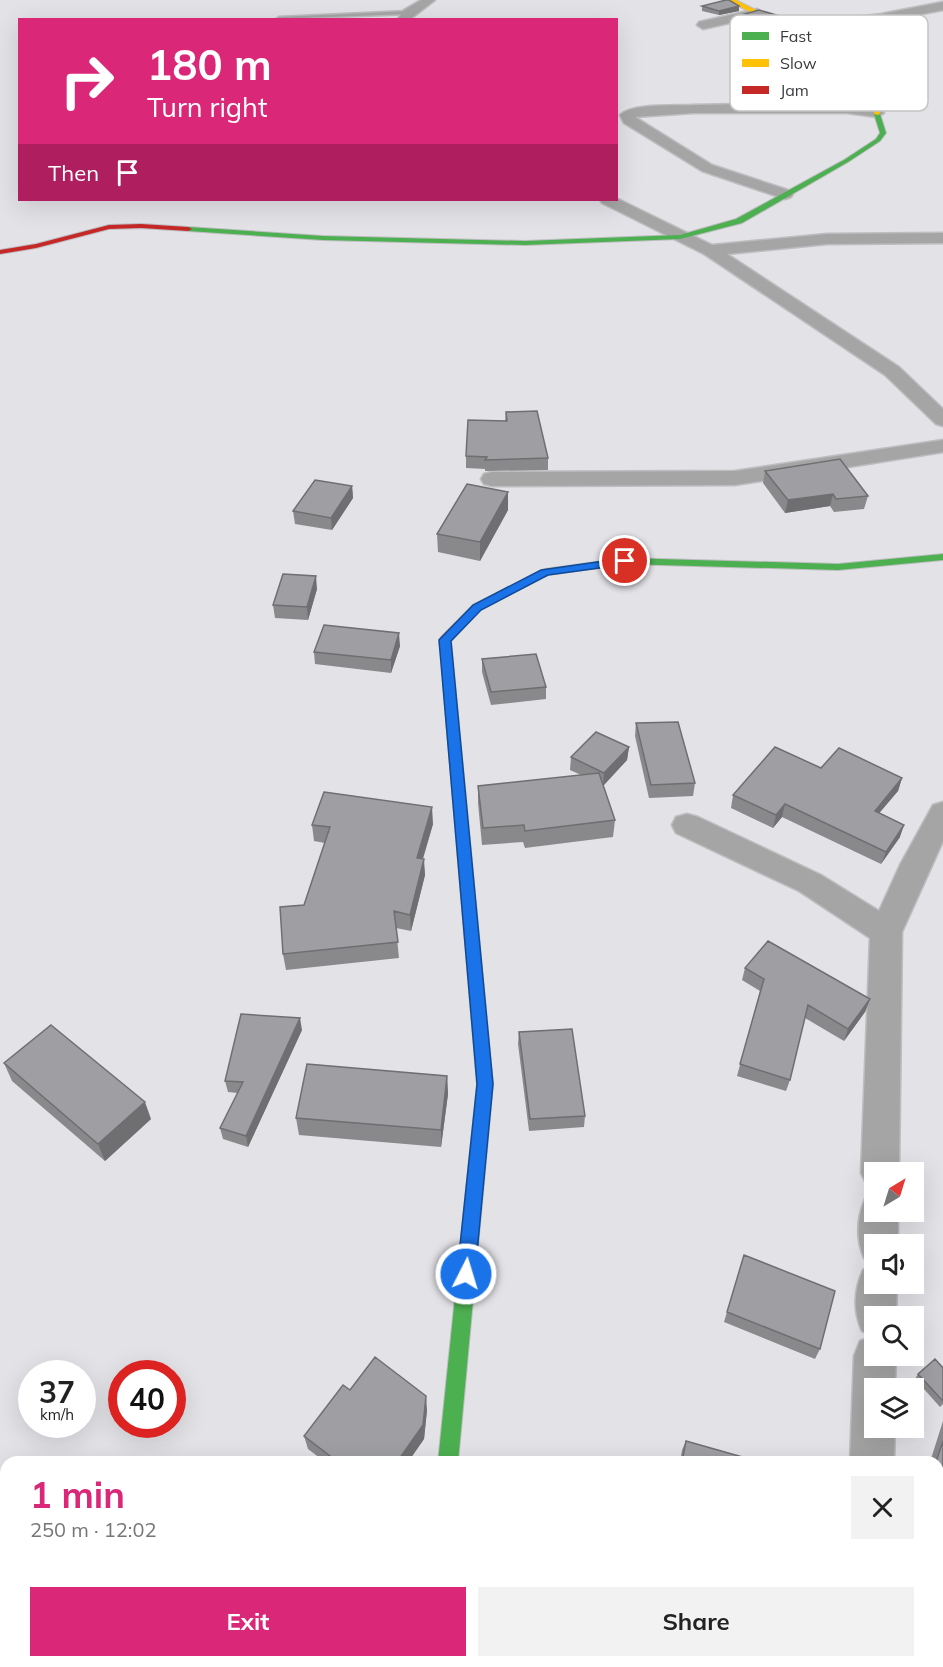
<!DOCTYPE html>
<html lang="en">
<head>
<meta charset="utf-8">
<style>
  :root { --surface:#fff; --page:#f2f2f2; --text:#222; --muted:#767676; --accent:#db2777 }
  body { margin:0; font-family:Mulish,sans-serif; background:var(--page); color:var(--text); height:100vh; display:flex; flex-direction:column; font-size:22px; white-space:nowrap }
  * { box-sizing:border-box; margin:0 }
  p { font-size:20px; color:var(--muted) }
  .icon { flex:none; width:33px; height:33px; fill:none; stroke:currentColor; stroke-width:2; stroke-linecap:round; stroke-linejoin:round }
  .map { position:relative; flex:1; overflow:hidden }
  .drawer { position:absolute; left:0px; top:1456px; width:944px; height:212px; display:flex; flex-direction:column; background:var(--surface); border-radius:18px 18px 0 0; box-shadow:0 6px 24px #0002 }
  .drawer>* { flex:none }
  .hud { position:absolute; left:18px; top:18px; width:600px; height:183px; border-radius:0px; box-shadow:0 6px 24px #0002; background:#db2777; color:#fff; overflow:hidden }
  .needle { width:39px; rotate:38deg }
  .controls { position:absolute; left:864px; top:1162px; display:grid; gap:12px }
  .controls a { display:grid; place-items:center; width:60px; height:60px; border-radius:0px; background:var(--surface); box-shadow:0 6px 24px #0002; font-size:30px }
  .speed { position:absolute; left:18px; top:1360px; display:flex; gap:12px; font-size:30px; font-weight:700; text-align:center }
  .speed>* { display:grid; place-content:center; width:78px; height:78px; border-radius:50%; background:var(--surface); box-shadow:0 6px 24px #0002; line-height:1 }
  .speed small { font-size:15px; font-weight:400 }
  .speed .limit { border:9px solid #d22; background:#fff; color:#111 }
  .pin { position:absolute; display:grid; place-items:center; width:51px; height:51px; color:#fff; margin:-26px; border:3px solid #fff; border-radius:50%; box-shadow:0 2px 6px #0007 }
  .me { position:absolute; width:66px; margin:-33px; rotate:5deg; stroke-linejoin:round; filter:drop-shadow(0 0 4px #0008) }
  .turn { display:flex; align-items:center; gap:21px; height:126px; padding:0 30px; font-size:27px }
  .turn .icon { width:78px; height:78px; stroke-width:2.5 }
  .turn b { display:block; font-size:42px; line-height:51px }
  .then { display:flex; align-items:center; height:57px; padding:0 30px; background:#0003; gap:12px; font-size:22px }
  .round { display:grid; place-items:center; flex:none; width:63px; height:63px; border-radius:0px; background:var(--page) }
  .headline { display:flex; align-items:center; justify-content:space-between; height:102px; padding:0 30px }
  h1 { font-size:36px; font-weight:700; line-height:45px; color:var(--accent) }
  .button { display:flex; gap:12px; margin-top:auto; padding:12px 30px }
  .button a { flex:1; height:69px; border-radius:0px; background:var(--accent); color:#fff; font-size:24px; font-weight:700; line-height:69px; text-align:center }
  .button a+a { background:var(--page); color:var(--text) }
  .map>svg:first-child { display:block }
</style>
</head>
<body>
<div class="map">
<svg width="943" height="1667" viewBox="0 0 943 1667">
  <rect width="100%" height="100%" fill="#e2e2e7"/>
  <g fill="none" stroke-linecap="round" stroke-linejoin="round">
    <defs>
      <path id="lane" d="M408,11l2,3 -134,5 3,-2z
        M819,25l5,1 -42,18 -7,7 -5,-1 8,-8z"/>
      <path id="street" d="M421,0h14l-26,20h-12l7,-10z
        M943,2v8l-62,12 -58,7 -6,-4 6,-4 58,-7z
        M757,9l6,4 -2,3 -58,13 -6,-4 2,-3z
        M693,105c28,0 178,-6 191,8l-7,4 -30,-4h-154l-58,4 77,48 79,26 2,3 -2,3 -6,2 -83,-28 -78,-48 -4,-8c12,-12 55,-9 73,-10z
        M616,198l96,47 115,-11 116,-1v10l-116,1 -100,10 172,113 44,42v17l-7,-2 -51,-49 -181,-121 -102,-51 -2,-3z
        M943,440v12l-208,33 -243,1 -8,-2 -3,-5 3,-5 8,-2 243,-1z
        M943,802v39l-41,91 -3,241h-25v15l-7,-3 -6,-12 9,-235 -71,-47 -123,-58 -4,-8 4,-8 11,-3 11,3 123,58 58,36 21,-46 33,-60z
        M874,1196v16h24v33h-24v17l-10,-4c-8,-19 -7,-40 1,-59z
        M874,1266v18h23l-1,33h-22v39h22l-1,33h-21v39h21l-1,34h-44l4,-106 6,-15 13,-5 -11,-5c-9,-20 -8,-41 1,-61z
        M404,1662h48v5h-48z
        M843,1662h48v5h-48z"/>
      <path id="fast" d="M877,112l3,2 6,19 -6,8 -32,21 -106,61 -62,16 -155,6 -202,-5 -135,-9 -4,-2 4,-2 135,9 202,5 155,-6 56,-16 108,-59 32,-21 4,-6 -6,-19z
        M943,554v6l-105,10 -213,-6 -77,11 -15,6 -5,-3 17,-9 80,-11 213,6z
        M449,679l6,4 38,401 -35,378h-20l39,-378 -34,-401z"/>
      <path id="slow" d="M729,0h7c19,10 39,20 61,22 9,1 18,0 27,2 38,12 73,52 55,91l-5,-1c2,-7 6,-14 5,-22 0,-29 -31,-58 -58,-65 -8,-2 -16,-1 -23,-1 -23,-3 -50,-13 -69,-26z"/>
      <path id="jam" d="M141,224l47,3 4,2 -4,2 -47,-3 -32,1 -73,19 -36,6v-4l36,-6 73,-19z
        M533,575l4,1v4l-56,29 -30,32 4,42 -2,3h-8l-6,-46 2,-3 32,-32z"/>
    </defs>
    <use href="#lane" stroke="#bebec1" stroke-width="3"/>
    <use href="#street" stroke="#bebec1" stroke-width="3"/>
    <use href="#fast" stroke="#bebec1" stroke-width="2"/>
    <use href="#slow" stroke="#bebec1" stroke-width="2"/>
    <use href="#jam" stroke="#bebec1" stroke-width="2"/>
    <use href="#lane" fill="#a6a5a6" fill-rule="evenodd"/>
    <use href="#street" fill="#a6a5a6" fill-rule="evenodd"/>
    <use href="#fast" fill="#4caf50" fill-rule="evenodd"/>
    <use href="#slow" fill="#ffc107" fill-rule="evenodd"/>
    <use href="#jam" fill="#c62828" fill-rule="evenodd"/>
  </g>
  <path fill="#89898c" d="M702,6h37v5l-20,4 -17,-4z
    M745,14l56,8 -1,8 -11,5 -45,-13z
    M866,21l27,28 -19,4 -18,-18 -9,-4 2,-9z
    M803,29l50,14 -2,9 -49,-14z
    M506,412l42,46v12l-63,1v-2l-19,-1v-12l39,-35z
    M765,471l103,25 -4,13 -30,3 -4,-6 -45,7 -22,-30z
    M352,486l1,12 -21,32 -37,-6 -2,-13z
    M508,492v18l-28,51 -42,-9 -1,-18z
    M317,589l-9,31 -33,-2 -2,-13z
    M400,646l-9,27 -76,-9 -1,-12z
    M482,659l64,28v12l-55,6 -9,-33z
    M636,723l59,60 -2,13 -44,2 -14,-62z
    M629,747l-2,13 -24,26 12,34 -2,17 -88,11 -2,-6 -41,3 -4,-42v-17l103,-11 -11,-5 1,-13z
    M821,768l81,10 -4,13 -19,22 21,24 -19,27 -99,-47 -9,11 -42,-20 2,-13z
    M433,824l-10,35 2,16 -14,56 -15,-3 3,30 -113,12 -3,-16 21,-49 21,-62 -11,-2 -2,-16z
    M745,968l125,31 -5,13 -21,29 -39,-23 -15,62 -4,11 -49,-15 23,-85 -18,-11z
    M302,1030l-54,117 -25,-8 -3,-11 18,-35 -10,-1 -3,-11z
    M519,1032l66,84 -1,11 -55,4 -11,-87z
    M4,1063l147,56 -46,42 -93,-80z
    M447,1076l1,18 -7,53 -142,-12 -3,-17z
    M744,1255l76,94 -5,10 -91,-37z
    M943,1368v36l-3,3 -25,-28 3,-5z
    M350,1390l77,20 -3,29 -16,23h-83l-17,-13 -4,-13z
    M943,1421v128l-5,-3v-84h-8z
    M686,1441l74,21h-80l2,-12z
    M463,1662l265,5h-265z"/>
  <path fill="#6f6f72" d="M739,6v5l-20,4v-4z
    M801,22l-1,8 -11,5 2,-9z
    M895,40l-2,9 -19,4 2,-9z
    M352,486l1,12 -21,32 -1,-12z
    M508,492v18l-28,51v-19z
    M833,494l-3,12 -45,7 3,-13z
    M316,576l1,13 -9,31 -1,-13z
    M399,633l1,13 -9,27v-13z
    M629,747l-2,13 -24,26 1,-13z
    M902,778l-4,13 -28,33 5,-13z
    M785,804l-3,13 -9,11 3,-13z
    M432,807l1,17 -15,50 -1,-16z
    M904,825l-4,12 -19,27 5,-12z
    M424,859l1,16 -14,56 -1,-16z
    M870,999l-5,13 -21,29 4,-12z
    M300,1018l2,12 -54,117 -2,-11z
    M447,1076l1,18 -7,53v-17z
    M145,1102l6,17 -46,42 -7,-17z
    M426,1396l1,14 -3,29 -16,23h-11z
    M309,1662h4l-1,5h-4z"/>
  <path fill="#9f9fa3" stroke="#6f6f72" stroke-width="1.5" d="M726,0h3l10,6 -20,5 -17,-5z
    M759,10l42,12 -10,4 -46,-12z
    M537,411l11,47 -63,2 2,-3 -21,-1 2,-36 39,1 -1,-9z
    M840,459l28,37 -32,3 -3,-5 -45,6 -23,-29z
    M315,480l37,6 -21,32 -38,-7z
    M467,484l41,8 -28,50 -43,-8z
    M283,574l33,2 -9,31 -34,-2z
    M324,625l75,8 -8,27 -77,-8z
    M536,654l10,33 -55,5 -9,-33z
    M678,722l17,61 -44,2 -15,-62z
    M596,732l33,15 -25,26 -33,-16z
    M775,747l46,21 18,-20 63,30 -27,33 29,14 -18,27 -101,-48 -9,11 -43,-20z
    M599,773l16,47 -90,11 -1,-6 -41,3 -5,-42z
    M324,792l108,15 -15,51 7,1 -14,56 -16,-4 4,31 -115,12 -3,-47 24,-2 26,-78 -18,-2z
    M768,941l102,58 -22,30 -40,-24 -18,75 -50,-16 24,-85 -19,-11z
    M241,1014l59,4 -54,118 -26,-8 23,-46 -18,-1z
    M51,1025l94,77 -47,42 -94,-81z
    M572,1029l13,87 -55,3 -11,-87z
    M307,1064l140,12 -6,54 -145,-12z
    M744,1255l91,36 -15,58 -93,-37z
    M375,1357l51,39 -3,29 -26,37h-59l-34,-26 39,-51 7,5z
    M935,1359l8,9v33l-25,-27z
    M686,1441l74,21h-78z
    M943,1441v90l-5,-3v-66h-2z
    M268,1662h41l-1,5h-41z
    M463,1662h265v5h-253z"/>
  <path fill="#1a73e8" stroke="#114b97" stroke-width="1.5" d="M625,558l6,3 -2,3 -81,11 -67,35 -30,31 42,443 -18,190 -2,6 -7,2 -6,-2 -3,-6 20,-190 -38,-444 34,-35 68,-35z"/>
  <rect x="730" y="15" width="198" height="96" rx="9" fill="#fff" stroke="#c4c4c5" stroke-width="1.5"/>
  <rect x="742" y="32" width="27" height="8" fill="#4caf50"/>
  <rect x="742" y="59" width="27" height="8" fill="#ffc107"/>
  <rect x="742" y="86" width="27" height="8" fill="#c62828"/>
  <g font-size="16" fill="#3a3b3e">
    <text x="780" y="42">Fast</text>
    <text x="780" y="69">Slow</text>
    <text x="780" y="96">Jam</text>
  </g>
</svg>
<div class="controls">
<a><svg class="needle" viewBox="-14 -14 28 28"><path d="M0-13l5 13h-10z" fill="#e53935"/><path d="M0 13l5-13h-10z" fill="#767676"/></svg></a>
<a><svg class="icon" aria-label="sound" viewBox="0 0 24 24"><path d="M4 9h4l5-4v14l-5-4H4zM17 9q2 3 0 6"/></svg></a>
<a><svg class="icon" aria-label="search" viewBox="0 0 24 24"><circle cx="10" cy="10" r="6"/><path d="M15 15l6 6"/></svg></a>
<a><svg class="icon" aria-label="layers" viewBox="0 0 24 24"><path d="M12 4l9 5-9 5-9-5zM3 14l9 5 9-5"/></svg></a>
</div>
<div class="speed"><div>37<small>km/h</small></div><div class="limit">40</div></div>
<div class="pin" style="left:625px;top:561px;background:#d93025"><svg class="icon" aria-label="arrive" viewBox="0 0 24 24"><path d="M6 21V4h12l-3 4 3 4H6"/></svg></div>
<svg class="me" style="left:466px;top:1274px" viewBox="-20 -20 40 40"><circle r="17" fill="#1a73e8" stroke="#fff" stroke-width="3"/><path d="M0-11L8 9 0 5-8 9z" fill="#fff"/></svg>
<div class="hud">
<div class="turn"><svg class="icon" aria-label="right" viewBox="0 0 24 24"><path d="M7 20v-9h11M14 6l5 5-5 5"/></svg><div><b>180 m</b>Turn right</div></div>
<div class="then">Then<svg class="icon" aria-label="arrive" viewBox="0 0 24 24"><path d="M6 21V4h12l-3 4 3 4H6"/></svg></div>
</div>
<section class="drawer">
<div class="headline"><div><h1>1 min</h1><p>250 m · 12:02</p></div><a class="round"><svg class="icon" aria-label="close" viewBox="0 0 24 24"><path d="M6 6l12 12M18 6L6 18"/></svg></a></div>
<div class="button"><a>Exit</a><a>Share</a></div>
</section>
</div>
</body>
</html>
